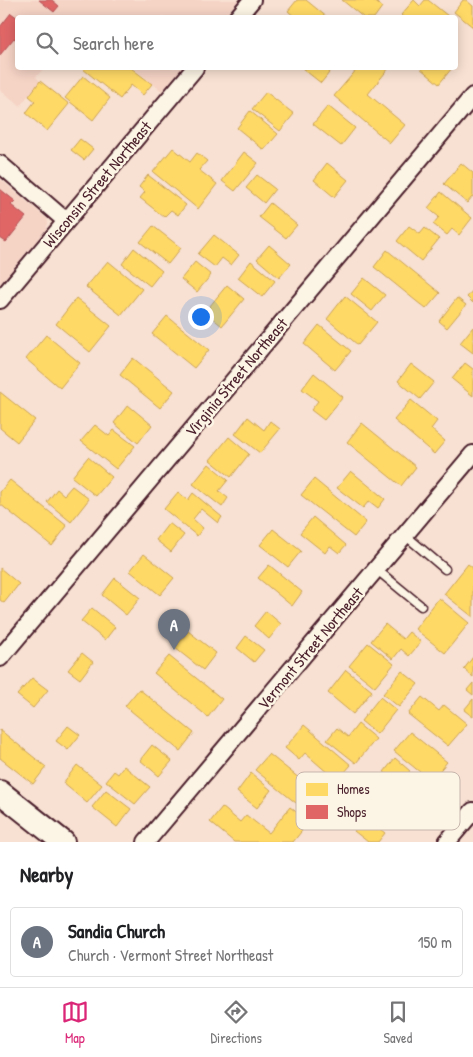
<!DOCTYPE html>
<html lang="en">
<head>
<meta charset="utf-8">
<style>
  body { margin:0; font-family:"Patrick Hand",sans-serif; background:#f6f6f6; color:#202124 }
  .you { position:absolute; left:200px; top:316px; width:18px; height:18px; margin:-12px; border:4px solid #fff; border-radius:50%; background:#1a73e8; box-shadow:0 0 0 8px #1a73e833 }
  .badge { display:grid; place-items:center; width:32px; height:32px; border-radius:50%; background:#db2777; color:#fff; font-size:16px; font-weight:700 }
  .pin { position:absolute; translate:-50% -41px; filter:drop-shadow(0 1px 2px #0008) }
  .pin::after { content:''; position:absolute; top:26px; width:18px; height:15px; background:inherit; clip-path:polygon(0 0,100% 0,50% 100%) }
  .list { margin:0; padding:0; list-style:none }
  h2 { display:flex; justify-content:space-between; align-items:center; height:65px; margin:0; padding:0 20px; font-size:21px }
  h2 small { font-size:16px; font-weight:400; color:#757577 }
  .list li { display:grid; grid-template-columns:32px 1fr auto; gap:15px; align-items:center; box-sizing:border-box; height:70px; margin:0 10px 10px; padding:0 10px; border:1px solid #e0e0e0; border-radius:5px }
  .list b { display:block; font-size:19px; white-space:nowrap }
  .list p { margin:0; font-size:16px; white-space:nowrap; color:#757577 }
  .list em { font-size:16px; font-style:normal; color:#757577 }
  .icon { flex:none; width:28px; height:28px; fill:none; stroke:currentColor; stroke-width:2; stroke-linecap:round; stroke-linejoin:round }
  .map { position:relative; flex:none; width:473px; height:842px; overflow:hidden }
  .search { position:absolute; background:#fff; box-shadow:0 2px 12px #0003; left:15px; right:15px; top:15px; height:55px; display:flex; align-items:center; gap:12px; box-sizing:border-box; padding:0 18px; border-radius:5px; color:#757577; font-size:19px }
  .sheet { height:145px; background:#fff }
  nav { display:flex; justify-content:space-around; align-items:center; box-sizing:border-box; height:70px; border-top:1px solid #e0e0e0; background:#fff; font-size:14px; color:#757577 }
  nav a { display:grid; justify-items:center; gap:2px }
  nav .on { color:#db2777 }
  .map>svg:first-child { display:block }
  .built { fill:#f5d3c5 }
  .homes { fill:#ffd966; stroke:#c9a154 }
  .shops { fill:#e06666; stroke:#b35154 }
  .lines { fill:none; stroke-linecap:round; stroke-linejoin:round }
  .lane-casing { stroke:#4a1f2b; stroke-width:11 }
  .street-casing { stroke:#4a1f2b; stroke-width:20 }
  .secondary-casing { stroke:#4a1f2b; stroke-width:26 }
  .lane { stroke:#fcf5e5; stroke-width:8 }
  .street { stroke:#fcf5e5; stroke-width:16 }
  .secondary { stroke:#fcf5e5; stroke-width:22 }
  .labels { text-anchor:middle; stroke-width:5; stroke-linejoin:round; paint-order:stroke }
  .street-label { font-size:16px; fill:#4a1f2b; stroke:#fcf5e5 }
  .key { fill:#fcf5e5; stroke:#c7b5ad; stroke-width:1 }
  .key-label { font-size:14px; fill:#4a1f2b }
</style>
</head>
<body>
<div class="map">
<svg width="473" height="842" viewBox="0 0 473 842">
  <rect width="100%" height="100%" fill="#f8e1d2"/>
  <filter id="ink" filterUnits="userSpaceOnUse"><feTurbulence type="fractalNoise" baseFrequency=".02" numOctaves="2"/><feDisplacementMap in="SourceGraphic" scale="10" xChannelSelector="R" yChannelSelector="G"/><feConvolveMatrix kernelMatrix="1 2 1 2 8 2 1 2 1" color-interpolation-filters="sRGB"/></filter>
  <g filter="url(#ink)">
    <!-- built -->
    <g class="built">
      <polygon points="0,0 239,0 224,17 18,18 18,68 44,68 36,77 40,81 20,106 0,90"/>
      <polygon points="133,68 182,68 162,91"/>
      <polygon points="0,179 47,219 48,223 46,229 0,284"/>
    </g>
    <!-- homes -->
    <g class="homes">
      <polygon points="297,0 306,0 328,18 296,18 288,11"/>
      <polygon points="342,0 373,0 382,7 374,18 364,18"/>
      <polygon points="414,0 420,6 425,0 428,0 448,16 447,18 404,18 401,15"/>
      <polygon points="463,0 466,0 473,6 473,27 454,12"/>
      <polygon points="85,68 131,68 152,84 143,95 131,85 120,99 83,69"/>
      <polygon points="302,68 333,68 321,83"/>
      <polygon points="358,68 389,68 368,94 405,125 390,143 334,96"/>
      <polygon points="420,68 452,68 439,84"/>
      <polygon points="83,76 110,98 93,120 65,98"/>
      <polygon points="40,81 69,104 47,131 26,113 35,101 29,96"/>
      <polygon points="266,92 294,114 280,131 252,109"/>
      <polygon points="328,106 355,128 341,146 313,124"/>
      <polygon points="250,111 278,134 264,150 237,128"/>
      <polygon points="80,139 93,149 84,160 71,150"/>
      <polygon points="173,148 190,162 197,153 207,161 199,170 217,184 198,209 153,172"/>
      <polygon points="244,152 258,163 235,191 222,181"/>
      <polygon points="327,163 348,180 334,197 314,180"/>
      <polygon points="461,163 473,173 473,196 467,203 444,184"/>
      <polygon points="148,175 186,205 178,215 171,210 164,217 140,198 145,192 139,187"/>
      <polygon points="257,175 275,189 264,203 246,188"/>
      <polygon points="441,192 472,218 459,235 452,229 447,235 433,224 439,217 428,208"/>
      <polygon points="270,203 297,225 286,238 259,217"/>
      <polygon points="153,226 181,248 168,264 140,242"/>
      <polygon points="409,226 420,234 425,228 439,239 421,261 397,241"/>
      <polygon points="214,235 239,255 231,265 222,258 215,267 198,254"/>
      <polygon points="269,245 291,264 279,278 257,259"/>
      <polygon points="134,248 162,271 150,286 122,264"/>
      <polygon points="387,250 440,293 426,309 374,267"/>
      <polygon points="108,261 142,289 121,315 86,287"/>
      <polygon points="251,261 275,281 262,297 238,278"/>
      <polygon points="195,262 211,275 197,292 181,279"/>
      <polygon points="364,278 385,295 372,311 351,294"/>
      <polygon points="227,285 244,299 222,326 205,312"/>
      <polygon points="473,290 473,303 467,297"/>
      <polygon points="345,296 377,322 358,345 327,319"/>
      <polygon points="76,298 111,326 90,352 56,324"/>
      <polygon points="457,298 466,305 447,328 439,321"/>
      <polygon points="167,316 209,350 194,368 152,334"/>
      <polygon points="319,325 351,351 335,370 304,344"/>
      <polygon points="473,327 473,353 460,343"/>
      <polygon points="46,335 80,363 60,388 26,359"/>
      <polygon points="133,358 174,391 160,408 120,375"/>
      <polygon points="465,363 473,369 473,396 452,379"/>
      <polygon points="411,364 434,382 420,399 398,381"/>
      <polygon points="314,373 343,397 324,420 311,410 318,401 302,389"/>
      <polygon points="0,392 35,420 17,442 0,428"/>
      <polygon points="411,400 437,421 431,429 445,441 434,454 394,420"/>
      <polygon points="128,405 152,425 138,443 114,423"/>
      <polygon points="248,417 264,430 270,421 280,429 260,453 235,434"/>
      <polygon points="362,423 416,467 401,486 347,442"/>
      <polygon points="95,425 109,436 114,430 135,446 116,469 81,441"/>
      <polygon points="229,437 249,454 231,477 210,460"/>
      <polygon points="88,457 112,477 96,496 72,477"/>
      <polygon points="209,464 228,480 219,491 228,498 222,507 193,484"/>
      <polygon points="351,471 385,499 378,508 369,501 363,508 337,488"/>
      <polygon points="314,479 366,522 354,537 301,495"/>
      <polygon points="10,480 67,526 52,546 0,504 0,492"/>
      <polygon points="72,486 89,499 71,522 47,502 57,489 64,495"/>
      <polygon points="178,492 188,500 193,493 222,517 218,523 201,509 193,519 203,528 197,536 164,509"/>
      <polygon points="313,517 346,545 339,553 330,546 325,553 300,533"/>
      <polygon points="169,523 184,535 171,552 156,540"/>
      <polygon points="273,529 301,551 288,567 260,545"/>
      <polygon points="144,554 174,578 160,595 130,571"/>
      <polygon points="468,564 473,568 473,617 444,594"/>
      <polygon points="269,565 302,592 292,606 258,578"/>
      <polygon points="0,568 19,584 4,603 0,600"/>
      <polygon points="115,578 140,598 126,615 102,595"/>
      <polygon points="439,598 469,623 445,653 415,629"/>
      <polygon points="92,608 115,627 105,640 81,621"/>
      <polygon points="266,611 281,624 269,639 254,626"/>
      <polygon points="385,624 403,639 409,632 421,642 409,656 401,649 393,659 371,641"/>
      <polygon points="188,631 216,653 203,670 175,648"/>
      <polygon points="246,636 264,650 254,662 237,648"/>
      <polygon points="368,643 394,664 375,687 349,666"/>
      <polygon points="82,653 93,662 80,679 68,670"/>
      <polygon points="169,656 222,699 208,717 154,673"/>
      <polygon points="473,657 473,677 464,669"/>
      <polygon points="346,670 372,691 353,714 328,693"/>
      <polygon points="402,671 418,684 399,707 383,694"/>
      <polygon points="32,678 48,690 33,708 17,695"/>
      <polygon points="473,683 473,695 467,690"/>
      <polygon points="139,689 194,733 180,751 125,706"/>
      <polygon points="380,697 396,710 377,734 361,721"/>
      <polygon points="422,697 439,711 444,705 467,724 448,746 408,714"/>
      <polygon points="473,699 473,717 464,710"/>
      <polygon points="358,724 376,739 356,763 327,740 337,728 348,737"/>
      <polygon points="304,725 351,765 337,781 305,753 299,760 285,748"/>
      <polygon points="68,726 80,735 68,750 56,741"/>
      <polygon points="0,730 46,767 33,784 0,758"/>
      <polygon points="410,732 447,762 431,781 394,751"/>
      <polygon points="152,745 172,761 159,776 140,760"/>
      <polygon points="269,754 310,787 296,803 255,770"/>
      <polygon points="395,758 410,771 399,784 384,772"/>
      <polygon points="77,765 102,785 87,803 63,783"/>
      <polygon points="124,766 150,787 135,804 106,781 114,771 118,774"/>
      <polygon points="251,773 271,790 257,808 237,792"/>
      <polygon points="106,790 131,809 117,827 92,807"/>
      <polygon points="222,807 240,822 246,815 269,833 290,807 309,822 293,842 234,842 210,822"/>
      <polygon points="365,817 385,833 378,842 368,842 354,831"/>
    </g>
    <!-- shops -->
    <g class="shops">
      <polygon points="39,0 52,0 59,6 54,12"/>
      <polygon points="11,13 18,18 18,41 14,38 0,55 0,27"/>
      <polygon points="0,189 15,201 11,205 26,217 6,242 0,238"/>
    </g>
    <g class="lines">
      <!-- lane casing -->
      <g class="lane-casing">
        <g id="lane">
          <polyline points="405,535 445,569"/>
          <polyline points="376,569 421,606"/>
        </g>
      </g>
      <!-- street casing -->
      <g class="street-casing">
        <g id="street">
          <polyline points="237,18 252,0"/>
          <polyline points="0,164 66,221"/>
          <polyline points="0,300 195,68"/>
          <polyline points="0,658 473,96"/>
          <polyline points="146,842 473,454"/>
          <polyline points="447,842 473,811"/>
        </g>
      </g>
      <!-- secondary casing -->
      <g class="secondary-casing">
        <polyline id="secondary" points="0,792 63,842"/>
      </g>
      <!-- lane -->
      <use href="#lane" class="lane"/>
      <!-- street -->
      <use href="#street" class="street"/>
      <!-- secondary -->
      <use href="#secondary" class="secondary"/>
    </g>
  </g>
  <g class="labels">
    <!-- street labels -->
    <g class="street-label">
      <text transform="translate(97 184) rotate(-50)" y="6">Wisconsin Street Northeast</text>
      <text transform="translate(236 377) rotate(-50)" y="6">Virginia Street Northeast</text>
      <text transform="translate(310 648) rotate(-50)" y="6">Vermont Street Northeast</text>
    </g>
  </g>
  <!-- legend -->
  <rect x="296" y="772" width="164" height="58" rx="8" class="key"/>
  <rect x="306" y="783" width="22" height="13" fill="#ffd966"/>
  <rect x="306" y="805" width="22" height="14" fill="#e06666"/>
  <g class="key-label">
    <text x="337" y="794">Homes</text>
    <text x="337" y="817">Shops</text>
  </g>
</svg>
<div class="you"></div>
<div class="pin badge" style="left:174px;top:650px;background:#6b7280">A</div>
<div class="search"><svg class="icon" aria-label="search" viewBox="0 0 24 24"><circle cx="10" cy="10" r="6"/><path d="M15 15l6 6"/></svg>Search here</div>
</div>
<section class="sheet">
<h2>Nearby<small></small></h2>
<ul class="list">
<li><span class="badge" style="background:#6b7280">A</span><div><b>Sandia Church</b><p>Church · Vermont Street Northeast</p></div><em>150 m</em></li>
</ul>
</section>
<nav>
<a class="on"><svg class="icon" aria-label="map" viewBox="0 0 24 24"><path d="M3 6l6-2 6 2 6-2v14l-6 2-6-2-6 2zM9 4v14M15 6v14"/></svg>Map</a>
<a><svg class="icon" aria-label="directions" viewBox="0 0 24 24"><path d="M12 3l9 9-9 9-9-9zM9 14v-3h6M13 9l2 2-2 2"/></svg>Directions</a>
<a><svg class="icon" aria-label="saved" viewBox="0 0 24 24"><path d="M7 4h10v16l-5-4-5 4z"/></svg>Saved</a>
</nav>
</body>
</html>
